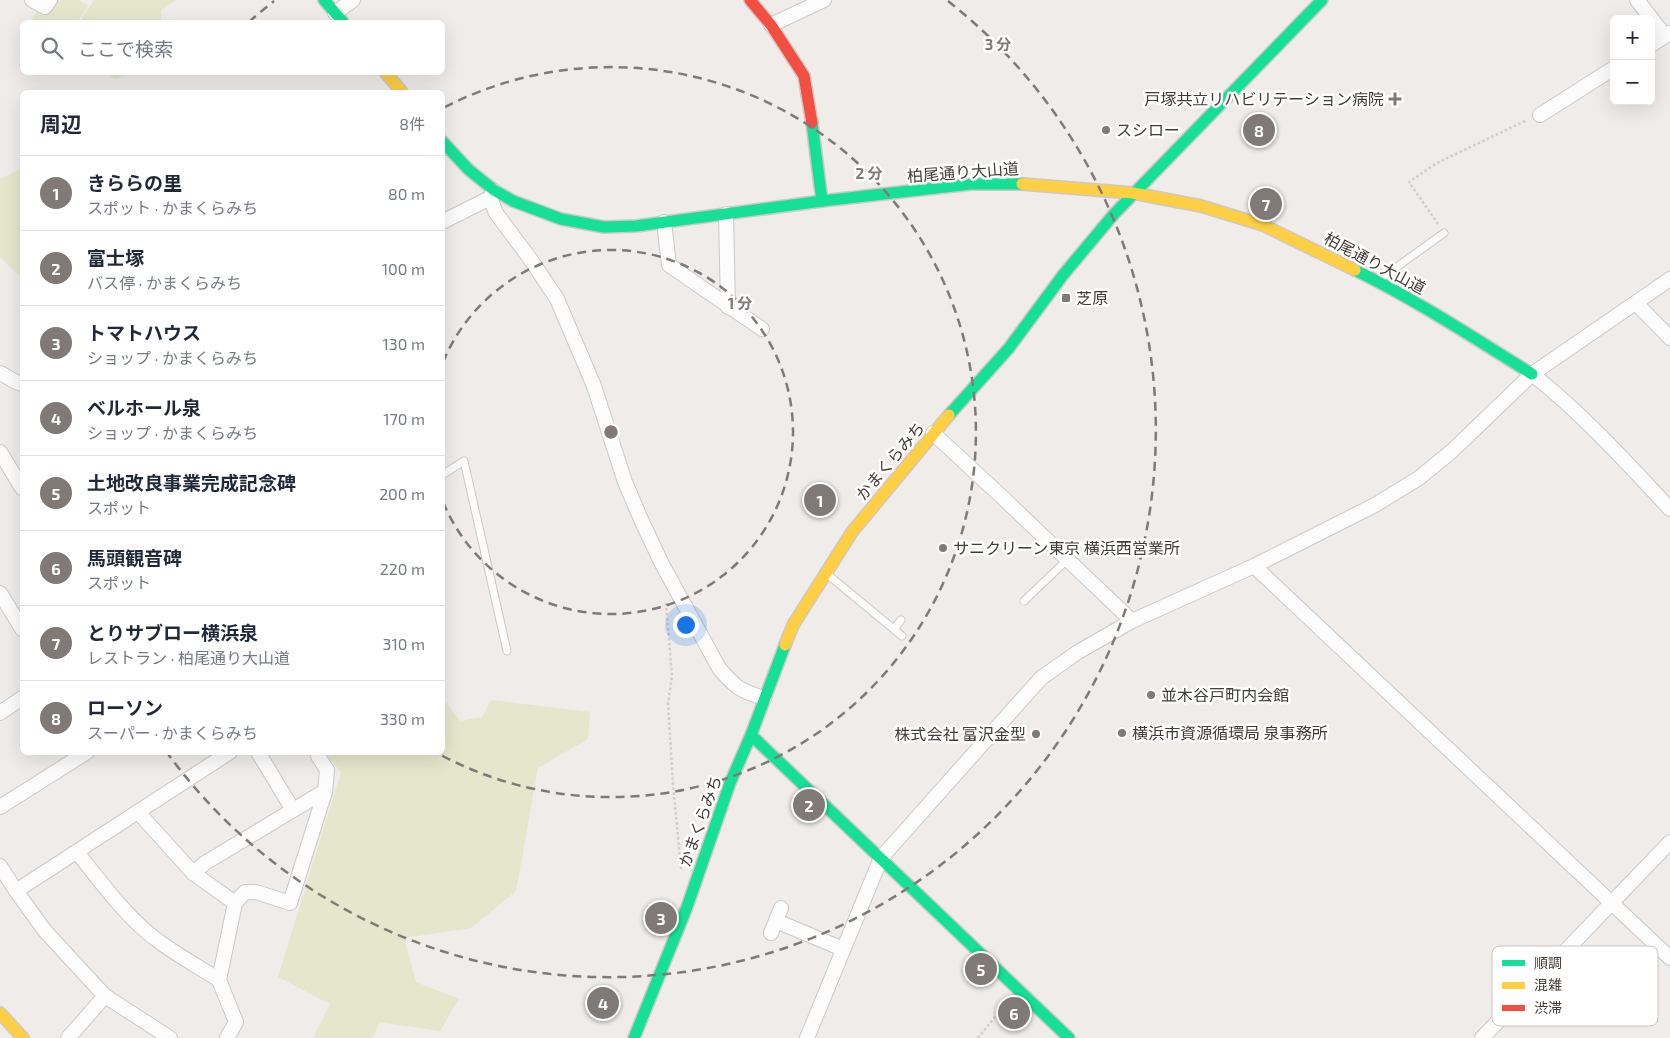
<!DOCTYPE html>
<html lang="ja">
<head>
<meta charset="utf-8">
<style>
  body { margin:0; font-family:"Exo 2","Noto Sans JP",sans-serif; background:#f2f2f3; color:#1f2937 }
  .controls { position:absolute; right:15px; top:15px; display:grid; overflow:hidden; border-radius:8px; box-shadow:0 5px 20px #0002 }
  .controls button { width:45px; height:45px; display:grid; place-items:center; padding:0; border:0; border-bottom:1px solid #e0e1e3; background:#fff; color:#1f2937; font:25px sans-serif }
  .you { position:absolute; left:685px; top:624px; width:18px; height:18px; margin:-12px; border:4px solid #fff; border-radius:50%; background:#1a73e8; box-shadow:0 0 0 8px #1a73e833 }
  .badge { display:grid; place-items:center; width:32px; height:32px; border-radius:50%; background:#807975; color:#fff; font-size:16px; font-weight:700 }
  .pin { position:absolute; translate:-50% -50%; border:2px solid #fff; box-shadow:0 1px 5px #0006 }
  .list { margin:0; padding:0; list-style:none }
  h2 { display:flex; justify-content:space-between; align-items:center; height:65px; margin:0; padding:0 20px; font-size:21px }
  h2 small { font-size:16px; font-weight:400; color:#747a83 }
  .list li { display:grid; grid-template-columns:32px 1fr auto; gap:15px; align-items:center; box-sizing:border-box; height:75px; padding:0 20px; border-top:1px solid #e0e1e3 }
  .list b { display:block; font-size:19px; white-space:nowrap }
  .list p { margin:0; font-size:16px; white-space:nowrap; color:#747a83 }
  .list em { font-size:16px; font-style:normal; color:#747a83 }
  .icon { flex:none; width:28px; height:28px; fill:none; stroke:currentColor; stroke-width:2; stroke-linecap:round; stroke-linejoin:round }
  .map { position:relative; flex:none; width:1670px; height:1038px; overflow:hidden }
  .search { position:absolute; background:#fff; box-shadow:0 5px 20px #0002; left:20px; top:20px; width:425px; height:55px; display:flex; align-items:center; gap:12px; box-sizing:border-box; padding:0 18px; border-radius:8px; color:#747a83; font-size:19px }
  .panel { position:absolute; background:#fff; box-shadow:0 5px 20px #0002; left:20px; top:90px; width:425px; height:665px; border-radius:8px }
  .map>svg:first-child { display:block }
  .green { fill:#e4e7cb }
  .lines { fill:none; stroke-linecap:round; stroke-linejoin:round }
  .lane-casing { stroke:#ccc8c6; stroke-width:9 }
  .street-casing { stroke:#ccc8c6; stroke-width:16 }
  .fast-casing { stroke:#cfc8c2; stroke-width:14 }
  .slow-casing { stroke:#cfc8c2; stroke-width:14 }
  .jam-casing { stroke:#cfc8c2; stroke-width:14 }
  .path { stroke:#d0cccb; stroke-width:2.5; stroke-dasharray:2.5 2.5; stroke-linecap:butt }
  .lane { stroke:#fdfcfc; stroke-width:7 }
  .street { stroke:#fdfcfc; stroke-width:14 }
  .fast { stroke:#16e098; stroke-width:11 }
  .slow { stroke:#ffcf43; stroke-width:11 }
  .jam { stroke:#f24e42; stroke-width:11 }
  .ring { fill:none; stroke:#807975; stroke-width:2.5; stroke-dasharray:9 6 }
  .poi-dot { fill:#807975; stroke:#fff; stroke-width:2 }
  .labels { text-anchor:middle; stroke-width:5; stroke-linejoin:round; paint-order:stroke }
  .poi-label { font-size:16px; fill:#443b36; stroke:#fff; text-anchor:start }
  .street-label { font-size:16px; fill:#443b36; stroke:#fff }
  .key { fill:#fff; stroke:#c7c4c3; stroke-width:1 }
  .key-label { font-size:14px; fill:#443b36 }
  .centre { fill:#807975; stroke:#fff; stroke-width:2.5 }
  .ring-label { font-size:15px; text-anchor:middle; font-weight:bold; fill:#807975; stroke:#fff; stroke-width:5; stroke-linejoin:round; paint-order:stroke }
</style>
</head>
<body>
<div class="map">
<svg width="1670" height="1038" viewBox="0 0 1670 1038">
  <rect width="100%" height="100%" fill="#efecea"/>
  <!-- green -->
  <g class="green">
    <polygon points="56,0 79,0 88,6 77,22 30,22 38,10 47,15"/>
    <polygon points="94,0 176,0 161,10 161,22 80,22"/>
    <polygon points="104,73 135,73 115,79"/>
    <polygon points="22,168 22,192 19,210 22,213 22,279 0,257 0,179"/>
    <polygon points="491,700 590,712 588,739 538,768 516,891 471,928 404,938 416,982 459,999 440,1031 380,1022 372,1038 313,1038 330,1004 278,977 341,772 328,757 328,753 442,752 443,701 445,701 460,721 482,717"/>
  </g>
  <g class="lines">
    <!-- lane casing -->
    <g class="lane-casing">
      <g id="lane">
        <polyline points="1380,279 1444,233"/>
        <polyline points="442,475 464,461 507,651"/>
        <polyline points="827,574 902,636"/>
        <polyline points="1024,601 1068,559"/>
        <polyline points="894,629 901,620"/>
      </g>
    </g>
    <!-- street casing -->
    <g class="street-casing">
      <g id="street">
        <polyline points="32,0 45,7 50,0"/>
        <polyline points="1637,0 1665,36"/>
        <polyline points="335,13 353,0"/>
        <polyline points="771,25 824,0"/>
        <polyline points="1651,45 1670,33"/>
        <polyline points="1540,115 1614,68"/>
        <path d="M 490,198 L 496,213 L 531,260 L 557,299 L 594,386 L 625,482 L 643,524 L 662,564 L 719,668 C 735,687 740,691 764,698"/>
        <polyline points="726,214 728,307"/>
        <polyline points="442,222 490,198 494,191"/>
        <polyline points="664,222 669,265 762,329"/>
        <polyline points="1636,303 1670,338"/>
        <path d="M 0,373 C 8,376 14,383 22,384"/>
        <path d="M 1532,374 C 1583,414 1626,462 1670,509"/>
        <polyline points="933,433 1001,496 1132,621"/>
        <polyline points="0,452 22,488"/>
        <polyline points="1254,566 1670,958"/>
        <polyline points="0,593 22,629"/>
        <polyline points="0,713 22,698"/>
        <polyline points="258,752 293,810"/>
        <polyline points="0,807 87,752"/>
        <polyline points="138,812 193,873 235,903"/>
        <path d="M 77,852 C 98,879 129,920 157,940 C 177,955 199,967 219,980"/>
        <polyline points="0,866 16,891 45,931 105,996 170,1038"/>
        <polyline points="193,873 205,863 325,791"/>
        <polyline points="16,891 230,752"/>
        <polyline points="776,921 843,949"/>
        <polyline points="771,933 781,908"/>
        <polyline points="68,1038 105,996"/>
        <polyline points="227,1038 236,1022 219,980 235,903 245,892 256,892 290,903 325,792 327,770 318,756 317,752"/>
        <polyline points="807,1038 881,858 1041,678 1078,652 1132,621 1254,566 1375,505 1419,478 1452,451 1532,374 1670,279"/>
        <polyline points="1482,1038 1670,842"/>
      </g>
    </g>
    <!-- fast casing -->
    <g class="fast-casing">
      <g id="fast">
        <polyline points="324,0 343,22"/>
        <polyline points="812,123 822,201"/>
        <polyline points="442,141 469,170 494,190 513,201 561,219 604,227 636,226 822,201 971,184 1022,184"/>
        <path d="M 1355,270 C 1416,300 1474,338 1532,374"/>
        <polyline points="949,415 1009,348 1063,275 1114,214 1322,0"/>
        <polyline points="751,735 1069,1038"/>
        <polyline points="634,1038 687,907 730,783 751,735 785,645"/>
      </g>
    </g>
    <!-- slow casing -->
    <g class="slow-casing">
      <g id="slow">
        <polyline points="385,72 402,92"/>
        <polyline points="1022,184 1133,193 1201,206 1263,225 1355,270"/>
        <polyline points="785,645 793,625 852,532 949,415"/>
        <polyline points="0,1013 23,1038"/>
      </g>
    </g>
    <!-- jam casing -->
    <g class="jam-casing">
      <polyline id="jam" points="750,0 771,25 804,76 812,123"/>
    </g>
    <!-- path -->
    <g class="path">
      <polyline points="1438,224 1409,182 1437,163 1527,120"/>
      <polyline points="666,603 672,676 668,704 673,784 681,869"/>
      <polyline points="978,1038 1007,1002"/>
    </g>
    <!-- lane -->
    <use href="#lane" class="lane"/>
    <!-- street -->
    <use href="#street" class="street"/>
    <!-- fast -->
    <use href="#fast" class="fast"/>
    <!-- slow -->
    <use href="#slow" class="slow"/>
    <!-- jam -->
    <use href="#jam" class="jam"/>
  </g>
  <!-- distance rings -->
  <g class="ring">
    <path d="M443 362A182 182 0 1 1 443 502"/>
    <path d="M445 107A365 365 0 1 1 437 753"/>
    <path d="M249 22A547 547 0 0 1 274 1M948 1A547 547 0 1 1 168 754"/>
  </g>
  <!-- markers -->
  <g class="poi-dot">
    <path d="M1392.5 91.5h5v5h5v5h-5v5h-5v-5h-5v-5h5z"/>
    <circle cx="1106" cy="130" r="5"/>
    <rect x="1061" y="293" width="10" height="10" rx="2.5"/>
    <circle cx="943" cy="548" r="5"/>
    <circle cx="1151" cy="695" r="5"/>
    <circle cx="1122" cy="733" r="5"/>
    <circle cx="1036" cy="734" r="5"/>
  </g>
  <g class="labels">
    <!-- poi labels -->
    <g class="poi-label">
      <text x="1384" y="105" text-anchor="end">戸塚共立リハビリテーション病院</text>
      <text x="1116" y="136">スシロー</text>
      <text x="1076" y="304">芝原</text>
      <text x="953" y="554">サニクリーン東京 横浜西営業所</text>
      <text x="1161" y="701">並木谷戸町内会館</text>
      <text x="1132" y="739">横浜市資源循環局 泉事務所</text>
      <text x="1026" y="740" text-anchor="end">株式会社 富沢金型</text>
    </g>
    <!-- street labels -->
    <g class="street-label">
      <text transform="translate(963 172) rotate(-4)" y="6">柏尾通り大山道</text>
      <text transform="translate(1375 263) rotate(28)" y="6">柏尾通り大山道</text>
      <text transform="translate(890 461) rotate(-50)" y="6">かまくらみち</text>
      <text transform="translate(700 821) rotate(-70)" y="6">かまくらみち</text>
    </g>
  </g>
  <!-- legend -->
  <rect x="1492" y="946" width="166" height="80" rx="8" class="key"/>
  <rect x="1502" y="960" width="23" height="6" fill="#16e098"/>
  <rect x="1502" y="982" width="23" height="7" fill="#ffcf43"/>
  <rect x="1502" y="1005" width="23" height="6" fill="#f24e42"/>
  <g class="key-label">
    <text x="1534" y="968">順調</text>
    <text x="1534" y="990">混雑</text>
    <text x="1534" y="1013">渋滞</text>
  </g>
  <circle cx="611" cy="432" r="8" class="centre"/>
  <g class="ring-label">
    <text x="998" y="50">3 分</text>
    <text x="869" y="179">2 分</text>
    <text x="740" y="309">1 分</text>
  </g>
</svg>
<div class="controls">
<button>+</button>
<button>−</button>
</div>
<div class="you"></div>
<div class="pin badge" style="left:820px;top:500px">1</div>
<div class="pin badge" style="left:809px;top:805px">2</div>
<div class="pin badge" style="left:661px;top:918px">3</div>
<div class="pin badge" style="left:603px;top:1003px">4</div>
<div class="pin badge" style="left:981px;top:969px">5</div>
<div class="pin badge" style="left:1014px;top:1013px">6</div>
<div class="pin badge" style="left:1266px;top:204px">7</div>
<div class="pin badge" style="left:1259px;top:130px">8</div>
<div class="search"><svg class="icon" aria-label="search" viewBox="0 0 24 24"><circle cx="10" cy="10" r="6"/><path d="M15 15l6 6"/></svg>ここで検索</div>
<section class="panel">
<h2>周辺<small>8件</small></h2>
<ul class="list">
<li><span class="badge">1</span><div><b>きららの里</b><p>スポット · かまくらみち</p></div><em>80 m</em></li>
<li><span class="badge">2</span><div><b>富士塚</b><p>バス停 · かまくらみち</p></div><em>100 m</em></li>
<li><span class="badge">3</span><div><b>トマトハウス</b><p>ショップ · かまくらみち</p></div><em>130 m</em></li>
<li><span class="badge">4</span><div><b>ベルホール泉</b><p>ショップ · かまくらみち</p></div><em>170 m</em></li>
<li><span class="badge">5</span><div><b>土地改良事業完成記念碑</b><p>スポット</p></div><em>200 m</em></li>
<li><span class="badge">6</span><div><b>馬頭観音碑</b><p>スポット</p></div><em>220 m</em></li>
<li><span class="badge">7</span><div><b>とりサブロー横浜泉</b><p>レストラン · 柏尾通り大山道</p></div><em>310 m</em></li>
<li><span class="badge">8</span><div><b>ローソン</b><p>スーパー · かまくらみち</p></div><em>330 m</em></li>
</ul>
</section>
</div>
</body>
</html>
